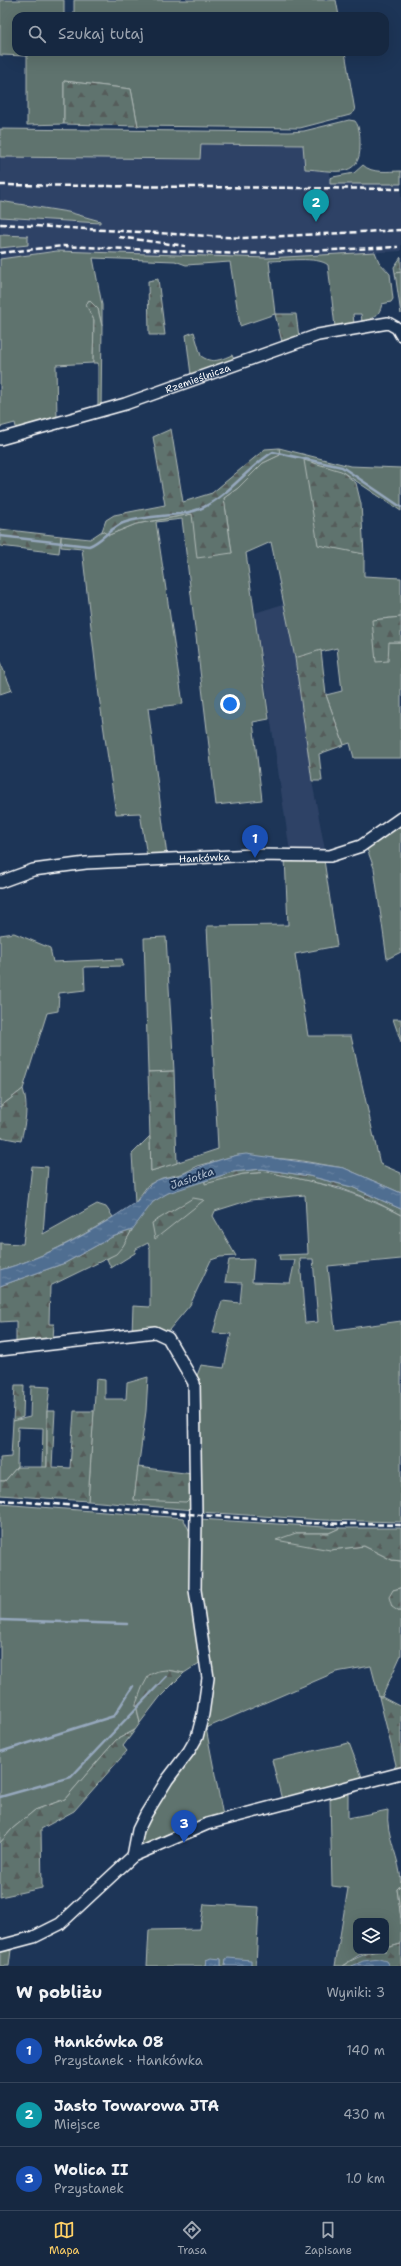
<!DOCTYPE html>
<html lang="pl">
<head>
<meta charset="utf-8">
<style>
  body { margin:0; font-family:"Shantell Sans",sans-serif; background:#23344c; color:#f1f3f6 }
  .controls { position:absolute; right:12px; bottom:12px; display:grid; overflow:hidden; border-radius:8px; box-shadow:0 4px 16px #0002 }
  .controls button { width:36px; height:36px; display:grid; place-items:center; padding:0; border:0; border-bottom:1px solid #35445a; background:#162841; color:#f1f3f6; font:20px sans-serif }
  .you { position:absolute; left:230px; top:704px; width:14px; height:14px; margin:-10px; border:3px solid #fff; border-radius:50%; background:#1a73e8; box-shadow:0 0 0 6px #1a73e833 }
  .badge { display:grid; place-items:center; width:26px; height:26px; border-radius:50%; background:#ffd166; color:#fff; font-size:13px; font-weight:700 }
  .pin { position:absolute; translate:-50% -33px; filter:drop-shadow(0 1px 2px #0008) }
  .pin::after { content:''; position:absolute; top:21px; width:14px; height:12px; background:inherit; clip-path:polygon(0 0,100% 0,50% 100%) }
  .list { margin:0; padding:0; list-style:none }
  h2 { display:flex; justify-content:space-between; align-items:center; height:52px; margin:0; padding:0 16px; font-size:17px }
  h2 small { font-size:13px; font-weight:400; color:#9ea6b1 }
  .list li { display:grid; grid-template-columns:26px 1fr auto; gap:12px; align-items:center; box-sizing:border-box; height:64px; padding:0 16px; border-top:1px solid #35445a }
  .list b { display:block; font-size:15px; white-space:nowrap }
  .list p { margin:0; font-size:13px; white-space:nowrap; color:#9ea6b1 }
  .list em { font-size:13px; font-style:normal; color:#9ea6b1 }
  .icon { flex:none; width:22px; height:22px; fill:none; stroke:currentColor; stroke-width:2; stroke-linecap:round; stroke-linejoin:round }
  .map { position:relative; flex:none; width:401px; height:1966px; overflow:hidden }
  .search { position:absolute; background:#162841; box-shadow:0 4px 16px #0002; left:12px; right:12px; top:12px; height:44px; display:flex; align-items:center; gap:10px; box-sizing:border-box; padding:0 14px; border-radius:12px; color:#9ea6b1; font-size:15px }
  .sheet { height:244px; background:#162841 }
  nav { display:flex; justify-content:space-around; align-items:center; box-sizing:border-box; height:56px; border-top:1px solid #35445a; background:#162841; font-size:11px; color:#9ea6b1 }
  nav a { display:grid; justify-items:center; gap:2px }
  nav .on { color:#ffd166 }
  .map>svg:first-child { display:block }
  .built { fill:#2e4266 }
  .green { fill:#5f736e; stroke:#afb9b6; fill-rule:evenodd }
  .forest { fill:url(#forest-firs); stroke:#afb9b6 }
  .water { fill:url(#water-ripples); stroke:#96a8bd }
  .lines { fill:none; stroke-linecap:round; stroke-linejoin:round }
  .stream { stroke:#96a8bd; stroke-width:2.5 }
  .minor-casing { stroke:#fff; stroke-width:14 }
  .minor { stroke:#1d3557; stroke-width:11 }
  .rail { stroke:#fff; stroke-width:2.5; stroke-dasharray:6 3; stroke-linecap:butt }
  .labels { text-anchor:middle; stroke-width:4; stroke-linejoin:round; paint-order:stroke }
  .street-label { font-size:10px; fill:#fff; stroke:#1d3557 }
  .water-label { font-size:11px; font-style:italic; fill:#b0bece; stroke:#1d3557 }
</style>
</head>
<body>
<div class="map">
<svg width="401" height="1966" viewBox="0 0 401 1966">
  <defs>
    <pattern id="forest-firs" width="22" height="20" patternUnits="userSpaceOnUse"><rect width="22" height="20" fill="#5f736e"/><path d="M5 1l3.5 6h-7zM16 11l3.5 6h-7z" fill="#545c5a"/></pattern>
    <pattern id="water-ripples" width="26" height="14" patternUnits="userSpaceOnUse"><rect width="26" height="14" fill="#506e91"/><path d="M2 4q2-2 4 0t4 0M15 11q2-2 4 0t4 0" fill="none" stroke="#6a84a2"/></pattern>
  </defs>
  <rect width="100%" height="100%" fill="#1d3557"/>
  <filter id="ink" filterUnits="userSpaceOnUse"><feTurbulence type="fractalNoise" baseFrequency=".025" numOctaves="2"/><feDisplacementMap in="SourceGraphic" scale="8" xChannelSelector="R" yChannelSelector="G"/><feConvolveMatrix kernelMatrix="1 2 1 2 8 2 1 2 1" color-interpolation-filters="sRGB"/></filter>
  <g filter="url(#ink)">
    <!-- built -->
    <g class="built">
      <polygon points="200,144 303,145 305,169 330,170 330,184 401,184 401,251 267,258 57,251 0,259 0,248 28,245 28,236 0,235 0,217 100,223 100,221 68,212 0,201 0,157 200,159"/>
      <polygon points="283,604 295,658 312,781 325,850 290,852 255,613"/>
    </g>
    <!-- green -->
    <g class="green">
      <polygon points="0,0 64,0 64,16 16,16 16,52 345,52 355,111 350,115 300,128 138,126 131,89 64,81 64,124 27,125 27,56 0,55"/>
      <polygon points="74,0 336,0 339,16 74,16"/>
      <path d="M 349,120 L 355,121 C 360,127 360,137 360,145 C 361,181 330,170 305,169 L 303,145 L 201,144 L 200,159 L 0,157 L 0,129 L 289,132 L 304,131 Z"/>
      <path d="M 363,165 C 372,174 389,171 401,171 L 401,184 L 330,184 L 330,178 L 333,177 L 354,173 Z"/>
      <polygon points="0,201 68,212 100,221 100,223 0,217"/>
      <polygon points="0,235 28,236 28,245 0,248"/>
      <path d="M 57,251 L 267,258 L 375,252 L 379,262 L 390,274 L 393,299 L 391,302 L 382,304 C 379,317 373,318 362,322 L 361,314 L 353,314 L 354,324 L 335,327 L 328,265 C 318,256 283,261 269,261 L 275,314 L 240,326 L 230,262 L 186,265 L 175,261 L 93,258 L 102,305 L 102,326 L 98,309 L 89,300 L 86,305 L 94,320 L 93,363 L 56,365 L 57,419 L 17,431 L 15,423 L 0,427 L 0,259 Z"/>
      <polygon points="401,272 401,314 395,273"/>
      <path d="M 194,332 L 201,356 C 212,364 220,360 232,355 L 234,360 L 191,375 L 186,335 Z"/>
      <polygon points="279,448 350,466 401,468 401,511 341,471 318,544 364,554 364,576 401,578 401,617 373,620 389,642 401,642 401,758 354,758 350,743 344,745 326,695 342,691 337,648 295,658 271,542 246,553 269,719 253,722 262,800 216,805 182,519 156,522 183,704 148,708 167,856 147,856 140,813 116,814 99,696 82,549 61,547 61,536 90,539 102,531 109,535 136,524 192,514 232,553 224,498 238,488 263,463 280,455"/>
      <polygon points="0,662 12,690 0,694"/>
      <polygon points="401,824 401,952 387,959 374,868 367,849 369,845"/>
      <polygon points="285,858 324,860 337,946 295,954 308,1036 351,1036 380,1164 401,1173 401,1193 344,1168 296,1160 238,1155 198,1166 182,1174 162,1178 148,1185 135,1203 132,1154 150,1136 151,1171 218,1149 207,926 288,925"/>
      <polygon points="14,933 50,948 53,962 122,959 123,966 84,967 85,990 59,993 58,1011 47,1013 23,1089 0,1107 0,935"/>
      <polygon points="166,937 174,1071 148,1072 144,938"/>
      <path d="M 32,1166 L 48,1167 L 43,1234 L 97,1204 L 106,1207 L 113,1217 C 77,1239 41,1259 0,1270 L 0,1243 L 23,1244 Z"/>
      <path d="M 268,1172 C 318,1182 355,1191 401,1215 L 401,1259 L 328,1266 L 335,1330 L 401,1321 L 401,1522 L 323,1520 L 200,1512 L 195,1381 L 201,1365 L 224,1368 L 231,1334 L 213,1333 L 222,1301 L 240,1303 L 242,1283 L 225,1282 L 229,1260 L 254,1259 L 252,1282 L 290,1283 L 295,1260 L 280,1260 L 279,1255 L 308,1254 L 305,1195 L 250,1200 L 215,1211 L 213,1216 L 236,1256 L 220,1257 L 211,1260 L 190,1305 L 169,1330 L 132,1333 L 133,1306 L 150,1307 L 150,1249 L 148,1243 L 136,1249 L 135,1253 L 111,1268 L 107,1259 C 130,1246 133,1218 153,1202 C 168,1190 187,1186 205,1181 L 205,1183 L 243,1174 ZM 300,1259 L 313,1259 L 318,1322 L 305,1323 Z"/>
      <polygon points="148,1377 146,1411 134,1499 193,1495 194,1510 88,1501 96,1379 105,1380 105,1399 126,1399 127,1383"/>
      <polygon points="31,1386 50,1387 47,1411 47,1468 42,1467 43,1428 18,1427 17,1467 5,1481 0,1481 0,1458 11,1457 13,1421 30,1417"/>
      <polygon points="0,1504 183,1518 193,1538 204,1660 184,1673 166,1670 136,1704 140,1723 135,1730 116,1740 65,1799 35,1810 12,1829 0,1843"/>
      <polygon points="199,1519 340,1528 329,1533 296,1533 330,1550 364,1546 392,1560 401,1561 401,1588 393,1590 398,1611 401,1611 401,1655 382,1697 379,1697 371,1666 336,1672 206,1728 223,1816 173,1832 141,1846 138,1837 178,1768 208,1699 201,1624"/>
      <polygon points="349,1743 362,1777 282,1800 272,1760"/>
      <path d="M 348,1792 L 348,1818 L 388,1810 C 385,1837 401,1858 401,1885 L 397,1889 L 401,1918 L 401,1944 L 386,1948 L 386,1921 L 356,1921 L 356,1951 L 375,1951 L 359,1955 L 342,1966 L 335,1966 L 348,1888 L 332,1886 L 330,1797 Z"/>
      <polygon points="204,1904 259,1907 256,1966 226,1959 225,1966 221,1966 221,1959 206,1960 205,1966 147,1966 149,1930 200,1929"/>
      <polygon points="11,1950 9,1966 0,1966 0,1952"/>
    </g>
    <!-- forest -->
    <g class="forest">
      <polygon points="64,81 131,89 138,126 64,124"/>
      <polygon points="401,257 401,272 395,273 394,267"/>
      <polygon points="158,279 165,335 149,335 148,281"/>
      <polygon points="89,300 98,309 102,326 101,409 98,409 98,363 93,363 94,320 86,305"/>
      <polygon points="275,314 296,314 299,337 282,342"/>
      <polygon points="171,429 183,502 212,493 265,449 279,448 280,455 263,463 238,488 224,498 232,553 197,558 192,514 136,524 109,535 102,531 106,520 114,515 165,505 153,437"/>
      <polygon points="304,460 341,471 356,483 361,504 364,554 318,545"/>
      <polygon points="0,529 61,536 59,553 0,546"/>
      <polygon points="401,617 401,642 389,642 388,661 376,662 372,620"/>
      <polygon points="321,650 326,695 344,745 319,754 322,781 312,781 295,658"/>
      <polygon points="393,1019 401,1019 401,1042"/>
      <polygon points="174,1071 177,1163 151,1171 148,1072"/>
      <path d="M 23,1089 C 29,1107 25,1123 21,1141 L 0,1137 L 0,1107 Z"/>
      <polygon points="262,1169 309,1176 352,1187 401,1209 401,1215 376,1202 340,1188 268,1172 243,1174 205,1184 205,1181 232,1172"/>
      <polygon points="193,1198 204,1200 155,1239 152,1223"/>
      <polygon points="132,1230 123,1246 116,1254 50,1286 49,1324 54,1324 53,1339 16,1346 16,1321 0,1322 0,1286 65,1263 112,1237"/>
      <polygon points="15,1385 24,1385 23,1417 13,1421"/>
      <polygon points="47,1411 55,1411 52,1467 70,1468 74,1411 94,1411 88,1501 0,1495 0,1481 5,1481 17,1467 47,1467"/>
      <polygon points="138,1467 192,1474 193,1495 186,1502 134,1500"/>
      <polygon points="340,1528 401,1528 401,1561 392,1560 364,1546 330,1550 276,1540 296,1533 329,1533"/>
      <polygon points="401,1588 401,1611 398,1611 392,1607 389,1597 393,1590"/>
      <polygon points="166,1670 184,1673 160,1697 140,1723 136,1704 142,1688 149,1675 158,1671"/>
      <polygon points="379,1697 382,1697 401,1707 401,1769 393,1770 396,1765"/>
      <polygon points="135,1730 123,1746 127,1751 74,1811 41,1829 42,1888 0,1897 0,1843 12,1829 35,1810 65,1799 116,1740"/>
      <polygon points="401,1885 401,1918 397,1889"/>
      <path d="M 401,1944 L 401,1966 L 342,1966 C 357,1957 369,1951 386,1951 L 386,1948 Z"/>
    </g>
    <!-- water -->
    <g class="water">
      <path d="M 246,1154 L 344,1168 L 401,1193 L 401,1209 L 352,1187 L 309,1176 L 262,1169 L 232,1172 L 168,1193 L 153,1202 L 132,1230 L 112,1237 L 65,1263 L 0,1286 L 0,1270 C 48,1257 92,1232 133,1204 C 142,1199 145,1187 154,1182 C 163,1176 173,1178 183,1174 C 203,1166 225,1156 246,1154 Z"/>
      <polygon points="211,1958 221,1959 221,1966 205,1966 206,1960"/>
      <polygon points="228,1958 251,1960 251,1966 225,1966 226,1959"/>
      <polygon points="379,1959 386,1961 389,1966 352,1966 363,1961"/>
    </g>
    <g class="lines">
      <!-- stream -->
      <g class="stream">
        <path d="M 0,536 L 89,546 C 103,541 111,526 126,522 C 151,514 181,518 204,507 C 230,494 248,467 273,452 L 342,467 L 401,507"/>
        <polyline points="0,1620 127,1624"/>
        <polyline points="0,1752 114,1716 133,1686"/>
        <polyline points="0,1797 71,1777 166,1677"/>
      </g>
      <!-- minor casing -->
      <g class="minor-casing">
        <g id="minor">
          <path id="s1" d="M 0,439 L 125,404 L 318,335 L 388,323 L 397,328 L 401,335"/>
          <path id="s2" d="M 0,882 L 33,870 L 86,863 L 254,855 L 330,856 L 361,846 L 401,818"/>
          <polyline points="0,1350 155,1332 168,1338 194,1383 196,1515 195,1590 208,1678 203,1714 197,1737 189,1751 167,1780 146,1814 138,1830 133,1856"/>
          <polyline points="0,1946 34,1937 60,1924 133,1856 207,1824 401,1773"/>
        </g>
      </g>
      <!-- minor -->
      <use href="#minor" class="minor"/>
      <!-- rail -->
      <g class="rail">
        <polyline points="0,185 401,189"/>
        <polyline points="0,224 244,238 401,230"/>
        <polyline points="119,237 185,246"/>
        <polyline points="0,253 63,246 239,254 398,247"/>
        <polyline points="0,1500 307,1523 401,1525"/>
      </g>
    </g>
  </g>
  <g class="labels">
    <!-- street labels -->
    <g class="street-label">
      <text dy="4" stroke="none"><textPath href="#s1" startOffset="207">Rzemieślnicza</textPath></text>
      <text dy="4" stroke="none"><textPath href="#s2" startOffset="207">Hankówka</textPath></text>
    </g>
    <!-- water labels -->
    <g class="water-label">
      <text transform="translate(192 1178) rotate(-19)" y="4">Jasiołka</text>
    </g>
  </g>
</svg>
<div class="controls">
<button><svg class="icon" aria-label="layers" viewBox="0 0 24 24"><path d="M12 4l9 5-9 5-9-5zM3 14l9 5 9-5"/></svg></button>
</div>
<div class="you"></div>
<div class="pin badge" style="left:255px;top:858px;background:#1a4fb4">1</div>
<div class="pin badge" style="left:316px;top:222px;background:#0f9aa8">2</div>
<div class="pin badge" style="left:184px;top:1843px;background:#1a4fb4">3</div>
<div class="search"><svg class="icon" aria-label="search" viewBox="0 0 24 24"><circle cx="10" cy="10" r="6"/><path d="M15 15l6 6"/></svg>Szukaj tutaj</div>
</div>
<section class="sheet">
<h2>W pobliżu<small>Wyniki: 3</small></h2>
<ul class="list">
<li><span class="badge" style="background:#1a4fb4">1</span><div><b>Hankówka 08</b><p>Przystanek · Hankówka</p></div><em>140 m</em></li>
<li><span class="badge" style="background:#0f9aa8">2</span><div><b>Jasło Towarowa JTA</b><p>Miejsce</p></div><em>430 m</em></li>
<li><span class="badge" style="background:#1a4fb4">3</span><div><b>Wolica II</b><p>Przystanek</p></div><em>1.0 km</em></li>
</ul>
</section>
<nav>
<a class="on"><svg class="icon" aria-label="map" viewBox="0 0 24 24"><path d="M3 6l6-2 6 2 6-2v14l-6 2-6-2-6 2zM9 4v14M15 6v14"/></svg>Mapa</a>
<a><svg class="icon" aria-label="directions" viewBox="0 0 24 24"><path d="M12 3l9 9-9 9-9-9zM9 14v-3h6M13 9l2 2-2 2"/></svg>Trasa</a>
<a><svg class="icon" aria-label="saved" viewBox="0 0 24 24"><path d="M7 4h10v16l-5-4-5 4z"/></svg>Zapisane</a>
</nav>
</body>
</html>
